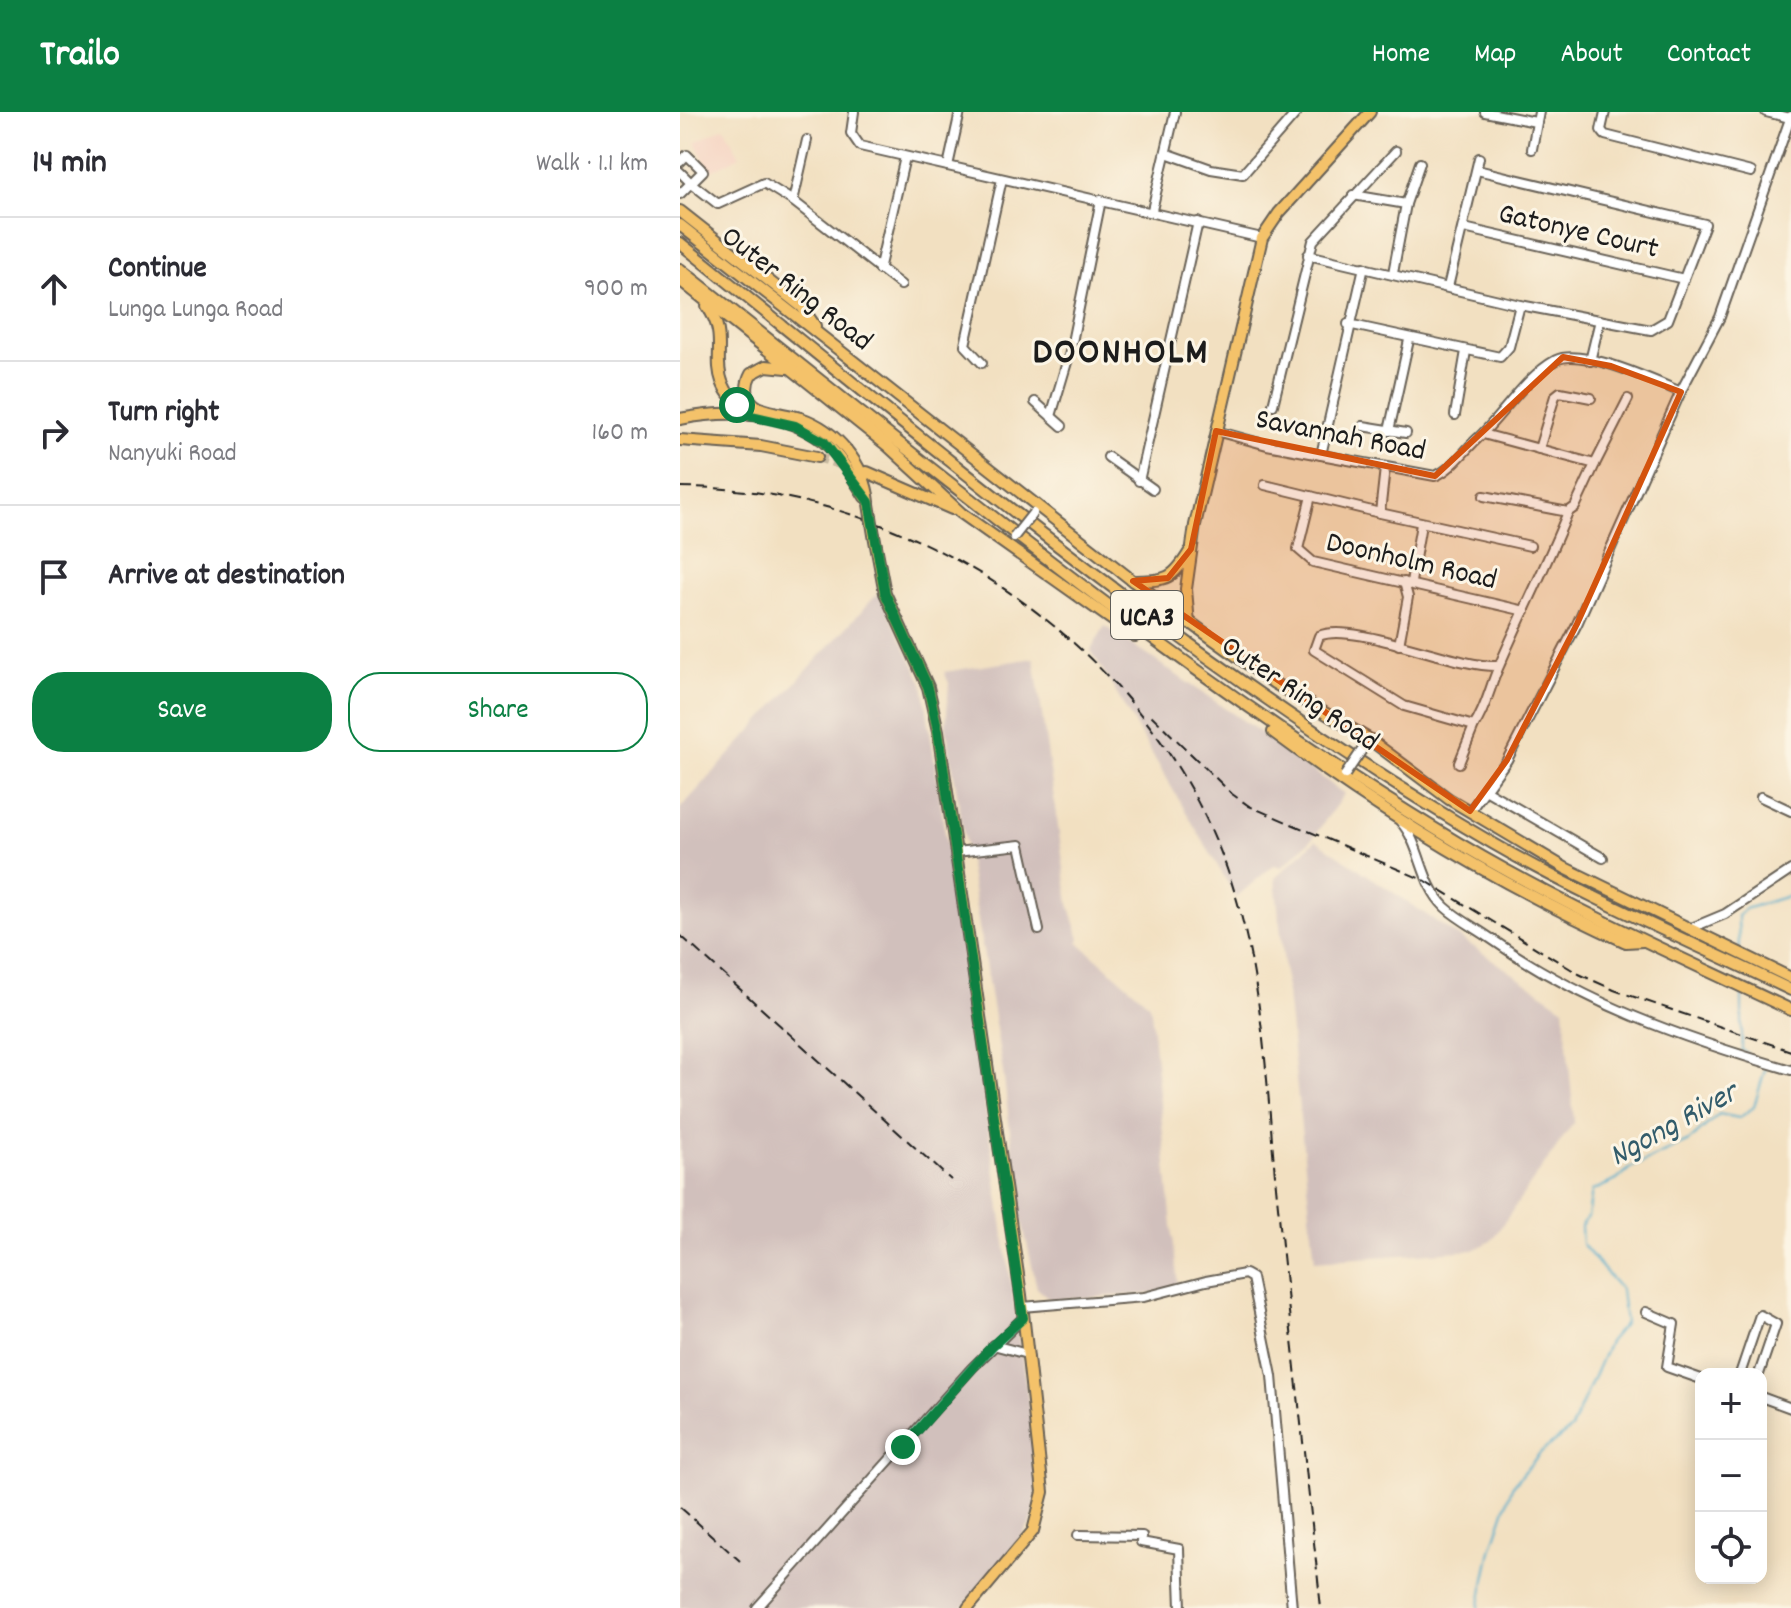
<!DOCTYPE html>
<html lang="en">
<head>
<meta charset="utf-8">
<style>
  body { margin:0; font-family:Dekko,sans-serif; background:#f7f7f7; color:#2b2b33 }
  .controls { position:absolute; right:24px; bottom:24px; display:grid; overflow:hidden; border-radius:16px; box-shadow:0 4px 20px #0003 }
  .controls button { width:72px; height:72px; display:grid; place-items:center; padding:0; border:0; border-bottom:2px solid #e1e1e2; background:#fff; color:#2b2b33; font:40px sans-serif }
  .stop { position:absolute; width:24px; height:24px; margin:-18px; border:6px solid #0b8043; border-radius:50%; background:#fff }
  .stop.end { background:#0b8043; border-color:#fff; box-shadow:0 2px 8px #0008 }
  .list { margin:0; padding:0; list-style:none }
  h2 { display:flex; justify-content:space-between; align-items:center; height:104px; margin:0; padding:0 32px; font-size:34px }
  h2 small { font-size:26px; font-weight:400; color:#7c7c81 }
  .list li { display:grid; grid-template-columns:52px 1fr auto; gap:24px; align-items:center; box-sizing:border-box; height:144px; padding:0 32px; border-top:2px solid #e1e1e2 }
  .list b { display:block; font-size:30px; white-space:nowrap }
  .list p { margin:0; font-size:26px; white-space:nowrap; color:#7c7c81 }
  .list em { font-size:26px; font-style:normal; color:#7c7c81 }
  .actions { display:flex; gap:16px; padding:24px 32px }
  .actions a { flex:1; padding:18px 0; border:2px solid #0b8043; border-radius:32px; text-align:center; font-size:28px; color:#0b8043 }
  .actions .main { background:#0b8043; color:#fff }
  .icon { flex:none; width:44px; height:44px; fill:none; stroke:currentColor; stroke-width:2; stroke-linecap:round; stroke-linejoin:round }
  .map { position:relative; flex:none; width:1111px; height:1496px; overflow:hidden }
  header { display:flex; align-items:center; gap:48px; box-sizing:border-box; height:112px; padding:0 40px; background:#0b8043; color:#fff }
  header strong { font-size:38px }
  nav { display:flex; gap:44px; margin-inline-start:auto; font-size:28px }
  main { display:flex }
  aside { flex:1; background:#fff }
  .map>svg:first-child { display:block }
  .built { fill:#f5d3c1 }
  .industrial { fill:#d1c0bc }
  .lines { fill:none; stroke-linecap:round; stroke-linejoin:round }
  .stream { stroke:#4caacb; stroke-width:2 }
  .major-tunnel { stroke:#c7b9a0; stroke-width:10; stroke-dasharray:10 5; stroke-linecap:butt }
  .minor-casing { stroke:#676156; stroke-width:12 }
  .major-casing { stroke:#676156; stroke-width:14 }
  .minor { stroke:#fff; stroke-width:8 }
  .major { stroke:#f4c26a; stroke-width:10 }
  .rail { stroke:#1c1c1c; stroke-width:2; stroke-dasharray:12 6; stroke-linecap:butt }
  .minor-bridge-casing { stroke:#676156; stroke-width:12; stroke-linecap:butt }
  .major-bridge-casing { stroke:#676156; stroke-width:14; stroke-linecap:butt }
  .minor-bridge { stroke:#fff; stroke-width:8 }
  .major-bridge { stroke:#f4c26a; stroke-width:10 }
  .route { stroke:#0b8043; stroke-width:10 }
  .marked { fill:#d4530e; fill-opacity:0.2; stroke:#d4530e; stroke-width:6; stroke-linejoin:round }
  .labels { text-anchor:middle; stroke-width:6; stroke-linejoin:round; paint-order:stroke }
  .shield { fill:#fcf5e5; stroke:#5f5d58; stroke-width:2 }
  .shield-label { font-size:28px; font-weight:bold; fill:#1c1c1c }
  .street-label { font-size:30px; fill:#1c1c1c; stroke:#fcf5e5 }
  .water-label { font-size:32px; font-style:italic; fill:#325c6b; stroke:#fcf5e5 }
  .district-label { font-size:38px; font-weight:bold; letter-spacing:2px; fill:#1c1c1c; stroke:#fcf5e5 }
</style>
</head>
<body>
<header>
<strong>Trailo</strong>
<nav><a>Home</a><a>Map</a><a>About</a><a>Contact</a></nav>
</header>
<main>
<aside>
<h2>14 min<small>Walk · 1.1 km</small></h2>
<ul class="list">
<li><svg class="icon" aria-label="ahead" viewBox="0 0 24 24"><path d="M12 20V5M6 11l6-6 6 6"/></svg><div><b>Continue</b><p>Lunga Lunga Road</p></div><em>900 m</em></li>
<li><svg class="icon" aria-label="right" viewBox="0 0 24 24"><path d="M7 20v-9h11M14 6l5 5-5 5"/></svg><div><b>Turn right</b><p>Nanyuki Road</p></div><em>160 m</em></li>
<li><svg class="icon" aria-label="arrive" viewBox="0 0 24 24"><path d="M6 21V4h12l-3 4 3 4H6"/></svg><div><b>Arrive at destination</b></div></li>
</ul>
<div class="actions"><a class="main">Save</a><a>Share</a></div>
</aside>
<div class="map">
<svg width="1111" height="1496" viewBox="0 0 1111 1496">
  <rect width="100%" height="100%" fill="#fcf5e5"/>
  <filter id="ink" filterUnits="userSpaceOnUse"><feTurbulence type="fractalNoise" baseFrequency=".0125" numOctaves="2"/><feDisplacementMap in="SourceGraphic" scale="16" xChannelSelector="R" yChannelSelector="G"/><feConvolveMatrix kernelMatrix="1 2 1 2 8 2 1 2 1" color-interpolation-filters="sRGB"/></filter>
  <filter id="wash" filterUnits="userSpaceOnUse"><feTurbulence type="fractalNoise" baseFrequency=".006" numOctaves="4" result="noise"/><feDisplacementMap in="SourceGraphic" scale="32" xChannelSelector="R" yChannelSelector="G"/><feGaussianBlur stdDeviation="1.8" result="paint"/><feColorMatrix in="noise" values="0 0 0 0 0 0 0 0 0 0 0 0 0 0 0 0 0 1.4 0 .05"/><feComposite in="paint" operator="in"/></filter>
  <g filter="url(#wash)">
    <rect width="100%" height="100%" fill="#f2e0c1"/>
    <!-- built -->
    <polygon class="built" points="44,15 60,44 30,60 15,30"/>
    <!-- industrial -->
    <g class="industrial">
      <polygon points="198,481 243,571 359,1362 352,1409 323,1452 282,1496 0,1496 0,697"/>
      <polygon points="425,514 606,638 664,682 632,727 602,755 594,753 556,785 411,538"/>
      <polygon points="354,546 389,792 400,827 398,830 468,891 471,899 498,1175 467,1182 371,1188 357,1176 339,1096 324,966 266,614 269,571 264,560"/>
      <polygon points="636,728 884,896 894,1010 811,1129 794,1138 635,1149 595,766"/>
    </g>
    <g class="lines">
      <!-- stream -->
      <g class="stream">
        <polyline points="1059,836 1058,804 1065,797 1111,783"/>
        <polyline points="1062,879 1062,938 1067,941"/>
        <polyline points="799,1496 811,1438 832,1375 860,1341 891,1317 929,1230 945,1211 941,1178 902,1132 901,1114 908,1105 912,1079 937,1068 950,1056 1009,1029 1039,1002 1059,1006 1074,995 1086,954"/>
      </g>
    </g>
  </g>
  <g filter="url(#ink)">
    <g class="lines">
      <!-- major-tunnel -->
      <polyline class="major-tunnel" points="137,345 166,354"/>
      <!-- minor casing -->
      <g class="minor-casing">
        <g id="minor">
          <polyline points="174,0 171,21 180,34 582,126"/>
          <polyline points="805,0 856,10"/>
          <polyline points="925,0 921,18 925,23 1071,60"/>
          <polyline points="1086,0 1110,6"/>
          <polyline points="127,28 113,89 221,173"/>
          <polyline points="852,37 859,0"/>
          <polyline points="486,41 531,57 563,62 617,0"/>
          <polyline points="0,50 7,43 23,59 11,71 0,60"/>
          <polyline points="268,54 280,0"/>
          <polyline points="0,82 11,71 38,92 84,71 113,89"/>
          <polyline points="673,83 726,92"/>
          <polyline points="472,98 495,0"/>
          <polyline points="784,116 1004,167"/>
          <polyline points="628,143 840,193 971,218 988,208 1025,112 797,58"/>
          <polyline points="199,158 225,45"/>
          <polyline points="713,161 726,92 740,51"/>
          <polyline points="768,175 799,46"/>
          <polyline points="668,212 820,245 829,235 840,193"/>
          <polyline points="910,249 920,208"/>
          <polyline points="302,251 285,233 322,67"/>
          <polyline points="355,290 382,314"/>
          <polyline points="593,293 633,129 716,39"/>
          <polyline points="775,303 786,239"/>
          <polyline points="371,304 390,240 421,88"/>
          <polyline points="683,314 726,321"/>
          <path d="M 536,319 L 587,333 L 755,364 C 771,358 784,339 797,327 C 823,303 845,265 876,248 C 902,235 974,269 1001,280"/>
          <polyline points="709,319 729,228"/>
          <polyline points="803,322 915,352 895,395 888,400 804,384"/>
          <polyline points="859,337 875,284 880,280 911,286"/>
          <polyline points="641,343 684,155"/>
          <polyline points="428,345 473,377"/>
          <polyline points="915,352 948,287"/>
          <polyline points="705,356 700,401 850,434"/>
          <polyline points="459,369 518,110"/>
          <polyline points="585,373 700,401"/>
          <polyline points="631,384 618,437 633,450 845,499"/>
          <polyline points="731,470 741,412"/>
          <polyline points="719,533 728,485 724,470"/>
          <path d="M 819,554 C 775,556 674,509 639,524 L 634,538 L 724,594 L 794,614 C 807,595 810,573 820,552 C 842,501 867,452 888,400"/>
          <polyline points="779,651 794,614"/>
          <polyline points="807,679 923,746"/>
          <polyline points="1081,685 1111,699"/>
          <polyline points="790,699 827,648 897,512 1002,277 1040,205 1111,4"/>
          <path d="M 720,709 C 742,733 740,771 765,795 C 778,807 796,816 810,826 C 902,891 1004,927 1111,958"/>
          <polyline points="276,740 340,733 359,818"/>
          <polyline points="1009,817 1045,802 1111,758"/>
          <polyline points="342,1195 464,1185 526,1169 565,1162 572,1166 592,1264 612,1496"/>
          <polyline points="966,1200 994,1212 987,1255 1021,1267"/>
          <polyline points="313,1233 347,1242"/>
          <polyline points="1060,1262 1080,1203 1096,1212 1079,1262"/>
          <polyline points="1081,1285 1111,1296"/>
          <polyline points="398,1423 462,1424 461,1430 499,1437 501,1496"/>
          <polyline points="77,1496 292,1256 343,1206"/>
        </g>
      </g>
      <!-- major casing -->
      <g class="major-casing">
        <g id="major">
          <polyline points="0,99 122,195 135,214"/>
          <polyline points="0,113 453,469 594,571 689,627 769,687 885,756 1111,866"/>
          <path d="M 0,131 C 263,343 521,562 814,732 C 909,787 1012,830 1111,878"/>
          <path d="M 0,157 C 247,352 488,554 757,718 C 870,788 991,841 1111,898"/>
          <polyline points="0,168 208,334 281,401 455,524"/>
          <path d="M 27,194 C 57,235 14,261 70,303"/>
          <path d="M 107,256 L 86,254 L 71,262 C 65,273 65,288 78,295 C 91,301 107,302 121,306 C 156,318 185,352 189,390"/>
          <path d="M 0,307 C 47,298 103,298 144,330 C 161,344 173,366 185,385"/>
          <polyline points="0,328 81,334 137,345"/>
          <polyline points="187,360 272,397"/>
          <polyline points="194,423 205,481 248,575 258,619 341,1183 363,1380 353,1419 288,1496"/>
          <path d="M 453,469 C 486,468 492,469 510,439"/>
          <polyline points="509,512 506,477 515,413 582,126 599,101 690,0"/>
          <path d="M 593,620 C 703,702 822,774 946,830 L 963,829"/>
        </g>
      </g>
      <!-- minor -->
      <use href="#minor" class="minor"/>
      <!-- major -->
      <use href="#major" class="major"/>
      <!-- rail -->
      <g class="rail">
        <path d="M 0,375 C 245,375 487,547 556,785 C 584,879 587,978 596,1074 C 610,1215 626,1355 641,1496"/>
        <polyline points="471,603 552,682 569,694 746,769 899,862 934,878 1111,939"/>
        <polyline points="0,823 271,1068"/>
        <polyline points="0,1395 60,1449"/>
      </g>
      <!-- minor-bridge casing -->
      <g class="minor-bridge-casing">
        <g id="minor-bridge">
          <polyline points="334,425 353,401"/>
          <polyline points="665,663 684,635"/>
        </g>
      </g>
      <!-- major-bridge casing -->
      <g class="major-bridge-casing">
        <polyline id="major-bridge" points="189,392 194,423"/>
      </g>
      <!-- minor-bridge -->
      <use href="#minor-bridge" class="minor-bridge"/>
      <!-- major-bridge -->
      <use href="#major-bridge" class="major-bridge"/>
    </g>
  </g>
  <g class="lines" filter="url(#ink)">
    <!-- route -->
    <polyline class="route" points="57,293 71,304 115,314 144,330 189,390 205,481 248,575 258,619 343,1206 313,1233 223,1335"/>
  </g>
  <!-- marked area -->
  <path class="marked" d="M 883,245 L 931,254 L 1001,280 L 897,512 L 827,648 L 790,699 L 453,469 L 488,466 L 511,437 L 536,319 L 755,364 Z"/>
  <g class="labels">
    <!-- shield labels -->
    <rect class="shield" x="431" y="479" width="72" height="48" rx="6"/>
    <g class="shield-label">
      <text x="467" y="513">UCA3</text>
    </g>
    <!-- street labels -->
    <g class="street-label">
      <text transform="translate(899 117) rotate(13)" y="10">Gatonye Court</text>
      <text transform="translate(118 175) rotate(38)" y="10">Outer Ring Road</text>
      <text transform="translate(661 321) rotate(11)" y="10">Savannah Road</text>
      <text transform="translate(732 447) rotate(13)" y="10">Doonholm Road</text>
      <text transform="translate(621 580) rotate(34)" y="10">Outer Ring Road</text>
    </g>
    <!-- water labels -->
    <g class="water-label">
      <text transform="translate(992 1010) rotate(-29)" y="11">Ngong River</text>
    </g>
    <!-- district labels -->
    <g class="district-label">
      <text x="441" y="250">DOONHOLM</text>
    </g>
  </g>
</svg>
<div class="controls">
<button>+</button>
<button>−</button>
<button><svg class="icon" aria-label="locate" viewBox="0 0 24 24"><circle cx="12" cy="12" r="6"/><path d="M12 2v4M12 18v4M2 12h4M18 12h4"/></svg></button>
</div>
<div class="stop" style="left:57px;top:293px"></div>
<div class="stop end" style="left:223px;top:1335px"></div>
</div>
</main>
</body>
</html>
